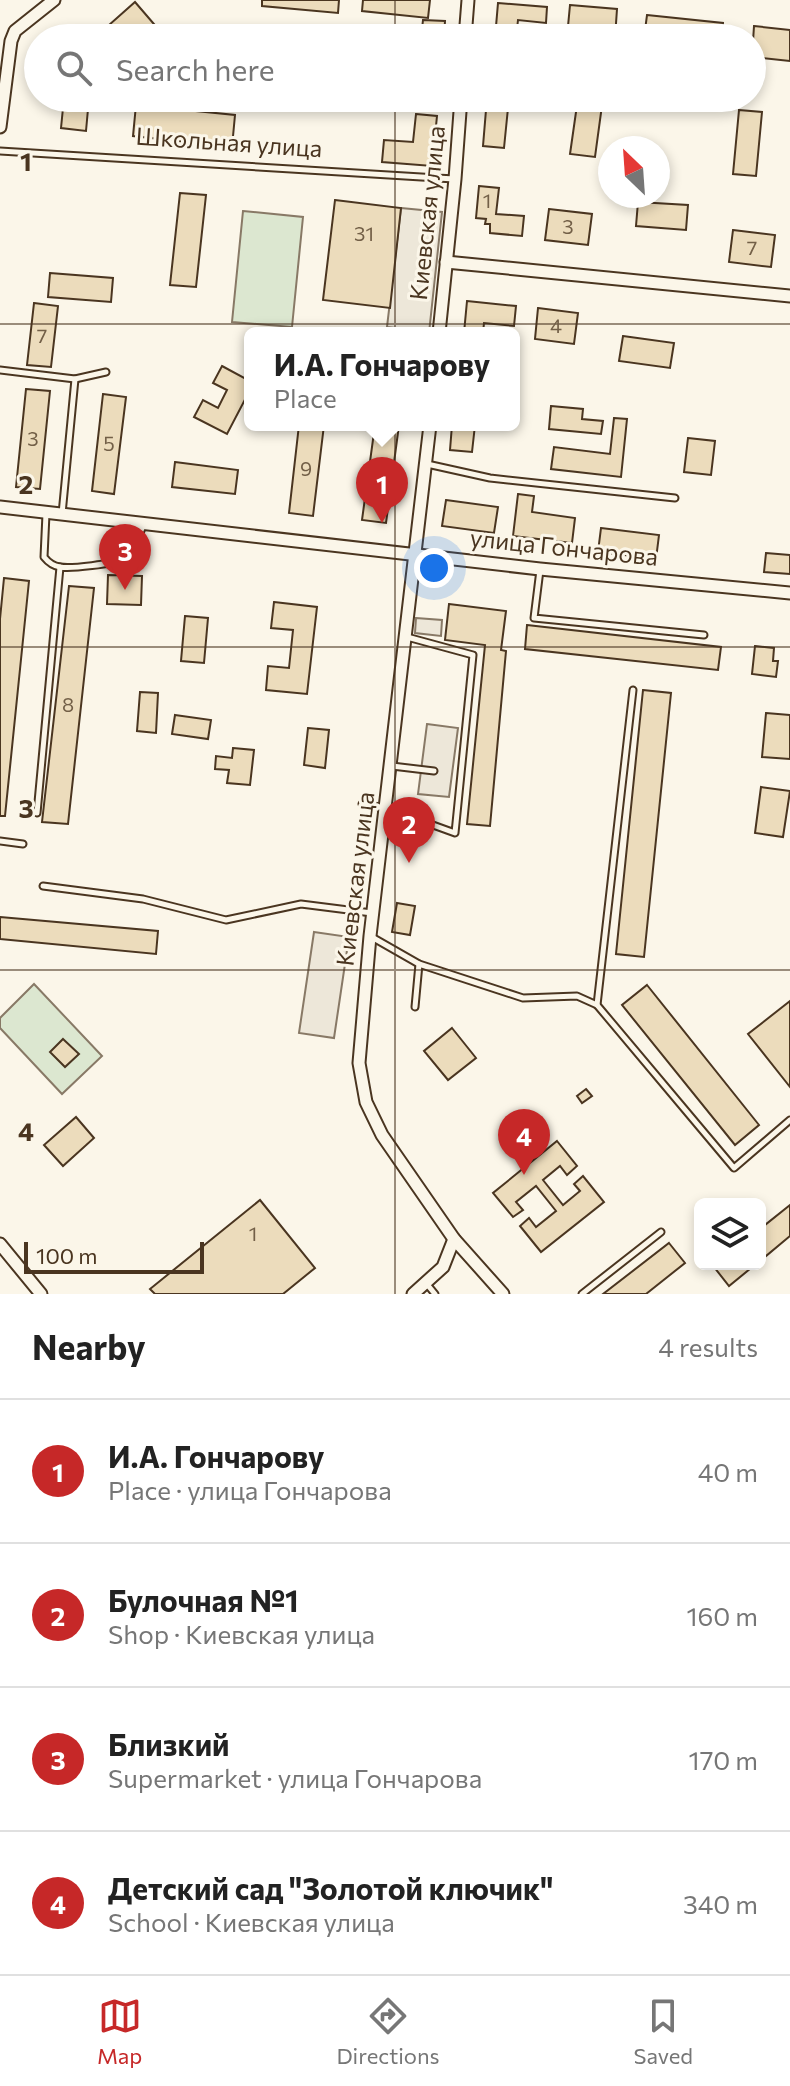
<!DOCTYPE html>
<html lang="en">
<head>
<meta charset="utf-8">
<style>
  body { margin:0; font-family:Commissioner,sans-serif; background:#f2f2f2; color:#222 }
  .controls { position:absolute; right:24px; bottom:24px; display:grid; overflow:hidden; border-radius:12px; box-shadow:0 4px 12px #0003 }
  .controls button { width:72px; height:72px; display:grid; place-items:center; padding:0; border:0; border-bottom:2px solid #e0e0e0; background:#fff; color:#222; font:40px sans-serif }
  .compass { position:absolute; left:598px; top:136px; width:72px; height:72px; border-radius:50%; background:#fff; box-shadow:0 4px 12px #0003; rotate:335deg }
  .scale { position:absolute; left:24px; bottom:20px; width:180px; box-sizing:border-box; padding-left:8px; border:4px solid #4a3520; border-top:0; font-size:22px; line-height:28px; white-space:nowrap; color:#4a3520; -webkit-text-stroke:6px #fbf6e9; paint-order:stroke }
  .you { position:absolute; left:434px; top:568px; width:28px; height:28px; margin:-20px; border:6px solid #fff; border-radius:50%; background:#1a73e8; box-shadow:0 0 0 12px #1a73e833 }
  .badge { display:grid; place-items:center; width:52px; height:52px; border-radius:50%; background:#c62828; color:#fff; font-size:26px; font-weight:700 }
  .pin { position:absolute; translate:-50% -66px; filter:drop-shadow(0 2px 4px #0008) }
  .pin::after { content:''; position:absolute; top:42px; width:28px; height:24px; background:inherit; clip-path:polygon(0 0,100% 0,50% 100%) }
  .popup { position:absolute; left:244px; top:327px; width:276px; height:104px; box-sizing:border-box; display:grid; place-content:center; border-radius:12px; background:#fff; filter:drop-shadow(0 2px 6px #0005); font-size:26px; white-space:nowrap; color:#767676 }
  .popup b { font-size:30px; color:#222 }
  .popup::after { content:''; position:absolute; left:50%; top:100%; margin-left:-16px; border:16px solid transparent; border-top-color:#fff }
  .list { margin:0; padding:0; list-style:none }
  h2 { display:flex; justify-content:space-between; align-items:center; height:104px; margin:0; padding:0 32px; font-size:34px }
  h2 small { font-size:26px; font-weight:400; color:#767676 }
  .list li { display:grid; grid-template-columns:52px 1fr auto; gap:24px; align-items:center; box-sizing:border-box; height:144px; padding:0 32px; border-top:2px solid #e0e0e0 }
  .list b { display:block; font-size:30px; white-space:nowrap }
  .list p { margin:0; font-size:26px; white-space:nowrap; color:#767676 }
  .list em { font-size:26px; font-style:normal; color:#767676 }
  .icon { flex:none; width:44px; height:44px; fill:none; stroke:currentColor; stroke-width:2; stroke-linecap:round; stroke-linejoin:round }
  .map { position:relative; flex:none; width:790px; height:1294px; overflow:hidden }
  .search { position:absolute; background:#fff; box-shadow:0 4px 12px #0003; left:24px; right:24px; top:24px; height:88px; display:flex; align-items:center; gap:20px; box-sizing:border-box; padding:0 28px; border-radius:44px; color:#767676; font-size:30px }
  .sheet { height:680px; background:#fff }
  nav { display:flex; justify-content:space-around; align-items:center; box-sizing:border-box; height:112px; border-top:2px solid #e0e0e0; background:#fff; font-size:22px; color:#767676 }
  nav a { display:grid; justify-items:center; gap:4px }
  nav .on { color:#c62828 }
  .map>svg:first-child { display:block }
  .green { fill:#dce7d0; stroke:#887966; stroke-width:2 }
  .parking { fill:#ede7d9; stroke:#887966; stroke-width:2 }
  .building { fill:#ecdcbc; stroke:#4a3520; stroke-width:2 }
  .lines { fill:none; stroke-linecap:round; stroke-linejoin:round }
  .lane-casing { stroke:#4a3520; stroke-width:9 }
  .street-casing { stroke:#4a3520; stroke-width:15 }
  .lane { stroke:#fbf6e9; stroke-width:5 }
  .street { stroke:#fbf6e9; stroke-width:11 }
  .grid { fill:none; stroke:#4a3520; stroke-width:2; stroke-opacity:0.55 }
  .labels { text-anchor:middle; stroke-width:6; stroke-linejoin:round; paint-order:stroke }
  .number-label { font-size:20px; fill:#725f47 }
  .street-label { font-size:24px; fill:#4a3520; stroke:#fbf6e9 }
  .grid-label { font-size:26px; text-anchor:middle; font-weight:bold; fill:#4a3520; stroke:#fbf6e9; stroke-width:6; stroke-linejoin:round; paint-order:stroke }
</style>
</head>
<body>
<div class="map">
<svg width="790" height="1294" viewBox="0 0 790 1294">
  <rect width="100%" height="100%" fill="#fbf6e9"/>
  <!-- green -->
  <g class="green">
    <polygon points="243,211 303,217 292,327 232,322"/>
    <polygon points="34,984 102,1056 62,1094 0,1028 0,1018"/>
  </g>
  <!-- parking -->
  <g class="parking">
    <polygon points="401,208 442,212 429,333 403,333 403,329 387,327"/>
    <polygon points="416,618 442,620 441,636 415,633"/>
    <polygon points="427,724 458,728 449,797 418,794"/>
    <polygon points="314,932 349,937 334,1038 299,1033"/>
  </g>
  <!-- building -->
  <g class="building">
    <polygon points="262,0 339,0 338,13 262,6"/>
    <polygon points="363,0 430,0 428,18 362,11"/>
    <polygon points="135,2 166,38 120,38 109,25"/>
    <polygon points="498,3 547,7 546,23 518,20 516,38 495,38"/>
    <polygon points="570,5 617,9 615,38 567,37"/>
    <polygon points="647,15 723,23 722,38 644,38"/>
    <polygon points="423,20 445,21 444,38 421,38"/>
    <polygon points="754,26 790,30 790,61 752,57"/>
    <polygon points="64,98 89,98 86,131 61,128"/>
    <polygon points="487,98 509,98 504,148 483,146"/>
    <polygon points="578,98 603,98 595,157 570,154"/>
    <polygon points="136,105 235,115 232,147 133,136"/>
    <polygon points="739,110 762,112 756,176 733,174"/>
    <polygon points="416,114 437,116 432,166 382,162 384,140 413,142"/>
    <polygon points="479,186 499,188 496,214 524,216 522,236 490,233 490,224 485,224 486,219 476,218"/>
    <polygon points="180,193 206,195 196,287 170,285"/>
    <polygon points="335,200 401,208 390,308 323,300"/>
    <polygon points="638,202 688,205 686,230 636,226"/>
    <polygon points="549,209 592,214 588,245 545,240"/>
    <polygon points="733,230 775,235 771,267 729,262"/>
    <polygon points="50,273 113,278 111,302 48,297"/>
    <polygon points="467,301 516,306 514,326 484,323 483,333 464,333"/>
    <polygon points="34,303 58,306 51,367 27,365"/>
    <polygon points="538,308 578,313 574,344 535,339"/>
    <polygon points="623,336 674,343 670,368 619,361"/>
    <polygon points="222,366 250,381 250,390 227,434 194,417 203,400 218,408 227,390 213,383"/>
    <polygon points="26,389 50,391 40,489 16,487"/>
    <polygon points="103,394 126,397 114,494 92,491"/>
    <polygon points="551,406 583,409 582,419 603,421 601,434 549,429"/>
    <polygon points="614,418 627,419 621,477 551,469 554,447 610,454"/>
    <polygon points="299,425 324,425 313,516 289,513"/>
    <polygon points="375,425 399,425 386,523 362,520"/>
    <polygon points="452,425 475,425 472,452 450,450"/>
    <polygon points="688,438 715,441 711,475 684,472"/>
    <polygon points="175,462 238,470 235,494 172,487"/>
    <polygon points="518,494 534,496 532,512 575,518 572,543 513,536"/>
    <polygon points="446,500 498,507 494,533 442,526"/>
    <polygon points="601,528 659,535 656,559 598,552"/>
    <polygon points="766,553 790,555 790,574 764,572"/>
    <polygon points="108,575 142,576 141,605 107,604"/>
    <polygon points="4,578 29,581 5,816 0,816 0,619"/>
    <polygon points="69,586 94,588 68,824 42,822"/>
    <polygon points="274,602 317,607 307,694 266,690 268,666 289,668 293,630 271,628"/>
    <polygon points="449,604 506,611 501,650 506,651 490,826 467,824 485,645 445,640"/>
    <polygon points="185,616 208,618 204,663 181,661"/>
    <polygon points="527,625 721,647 718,670 525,649"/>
    <polygon points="755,646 774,648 773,661 778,661 776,677 752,674"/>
    <polygon points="643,690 671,693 644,957 616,954"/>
    <polygon points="140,692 158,693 156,733 137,731"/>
    <polygon points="766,713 790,715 790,759 762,757"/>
    <polygon points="175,715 211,720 208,739 172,734"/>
    <polygon points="308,728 329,730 325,768 304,765"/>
    <polygon points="233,748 254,750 250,785 227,783 229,770 215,769 216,756 232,758"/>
    <polygon points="761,787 790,791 783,837 755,833"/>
    <polygon points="397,903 415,906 410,935 392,932"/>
    <polygon points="0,917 158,931 156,954 0,939"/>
    <polygon points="647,985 759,1125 735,1145 622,1005"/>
    <polygon points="790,1001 790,1087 748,1034"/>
    <polygon points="452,1028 476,1058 448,1080 424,1051"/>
    <polygon points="63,1039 79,1054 65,1067 50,1052"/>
    <polygon points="586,1089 592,1096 582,1103 577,1096"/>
    <polygon points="76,1117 94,1138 63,1166 44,1145"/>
    <polygon points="557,1141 577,1166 567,1175 560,1166 543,1180 563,1205 580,1191 574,1184 583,1176 604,1202 541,1252 520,1226 529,1218 536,1227 556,1211 536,1186 516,1202 523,1210 513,1217 493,1193"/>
    <polygon points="260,1200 315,1268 283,1294 155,1294 150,1289"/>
    <polygon points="790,1205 790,1236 760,1261 760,1229"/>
    <polygon points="669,1243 685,1263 646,1294 603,1294"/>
    <polygon points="718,1264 756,1264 729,1286 714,1267"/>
  </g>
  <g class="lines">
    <!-- lane casing -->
    <g class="lane-casing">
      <g id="lane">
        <polyline points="0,151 454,179"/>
        <polyline points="0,370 75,379 106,372"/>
        <polyline points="427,464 490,478 675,498"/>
        <path d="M 46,514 L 44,557 C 48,562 53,566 60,567 C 70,569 114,564 123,559 C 134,552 138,537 143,526"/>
        <polyline points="62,514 75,379"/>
        <polyline points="540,570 534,618 704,635"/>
        <polyline points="633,690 597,1005 734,1168 790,1120"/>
        <polyline points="392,766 434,771"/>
        <polyline points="362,804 386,808 455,833 473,655 407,637"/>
        <polyline points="37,813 60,567"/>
        <polyline points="0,841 23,844"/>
        <polyline points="43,886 143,899 226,920 301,904 372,913"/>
        <polyline points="370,936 419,964 523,998 577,996 597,1005"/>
        <polyline points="415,1007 419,964"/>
        <polyline points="426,1283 435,1294"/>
        <polyline points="582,1294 661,1232"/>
      </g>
    </g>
    <!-- street casing -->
    <g class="street-casing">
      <g id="street">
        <polyline points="465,38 468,0"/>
        <polyline points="0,127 11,41 15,31 54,0"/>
        <polyline points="446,262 790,296"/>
        <polyline points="439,333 455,179 461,98"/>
        <polyline points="430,425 370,936 359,1063 366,1102 382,1135 454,1239 503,1294"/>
        <polyline points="0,507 540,569 790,593"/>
        <polyline points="0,1244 41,1294"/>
        <polyline points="413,1294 443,1267 454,1239"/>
      </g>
    </g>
    <!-- lane -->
    <use href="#lane" class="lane"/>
    <!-- street -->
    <use href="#street" class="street"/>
  </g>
  <!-- grid -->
  <path class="grid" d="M 395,0 L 395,38M 395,98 L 395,1294M 0,324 L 790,324M 0,647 L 790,647M 0,970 L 790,970"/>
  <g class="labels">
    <!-- number labels -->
    <g class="number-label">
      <text x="487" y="208">1</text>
      <text x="568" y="234">3</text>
      <text x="364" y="241">31</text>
      <text x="752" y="255">7</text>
      <text x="556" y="333">4</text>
      <text x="42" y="343">7</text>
      <text x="33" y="446">3</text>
      <text x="109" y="451">5</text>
      <text x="306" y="476">9</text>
      <text x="68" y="712">8</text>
      <text x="253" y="1241">1</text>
    </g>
    <!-- street labels -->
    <g class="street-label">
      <text transform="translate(229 143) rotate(4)" y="8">Школьная улица</text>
      <text transform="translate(428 213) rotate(-84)" y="8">Киевская улица</text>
      <text transform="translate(564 548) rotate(6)" y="8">улица Гончарова</text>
      <text transform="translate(356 879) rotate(-83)" y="8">Киевская улица</text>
    </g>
  </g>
  <g class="grid-label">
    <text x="26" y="171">1</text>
    <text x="26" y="494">2</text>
    <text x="26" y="818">3</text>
    <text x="26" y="1141">4</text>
  </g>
</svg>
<div class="controls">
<button><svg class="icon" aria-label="layers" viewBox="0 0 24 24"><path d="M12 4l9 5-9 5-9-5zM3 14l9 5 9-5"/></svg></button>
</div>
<svg class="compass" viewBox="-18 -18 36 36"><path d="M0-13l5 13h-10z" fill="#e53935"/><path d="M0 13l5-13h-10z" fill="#767676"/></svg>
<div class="scale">100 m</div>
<div class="you"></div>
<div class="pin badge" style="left:382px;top:523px">1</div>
<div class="popup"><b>И.А. Гончарову</b>Place</div>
<div class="pin badge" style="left:409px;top:863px">2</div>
<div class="pin badge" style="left:125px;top:590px">3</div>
<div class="pin badge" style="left:524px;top:1175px">4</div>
<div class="search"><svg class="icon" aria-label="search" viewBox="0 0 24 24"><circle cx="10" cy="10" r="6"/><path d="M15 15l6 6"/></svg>Search here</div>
</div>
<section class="sheet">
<h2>Nearby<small>4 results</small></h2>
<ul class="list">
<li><span class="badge">1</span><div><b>И.А. Гончарову</b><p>Place · улица Гончарова</p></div><em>40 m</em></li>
<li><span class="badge">2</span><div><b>Булочная №1</b><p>Shop · Киевская улица</p></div><em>160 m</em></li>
<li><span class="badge">3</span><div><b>Близкий</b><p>Supermarket · улица Гончарова</p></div><em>170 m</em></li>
<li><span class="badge">4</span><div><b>Детский сад &quot;Золотой ключик&quot;</b><p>School · Киевская улица</p></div><em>340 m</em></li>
</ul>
</section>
<nav>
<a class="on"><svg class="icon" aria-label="map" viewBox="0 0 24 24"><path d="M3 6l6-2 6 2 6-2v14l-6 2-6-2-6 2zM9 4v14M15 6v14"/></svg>Map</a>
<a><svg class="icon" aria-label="directions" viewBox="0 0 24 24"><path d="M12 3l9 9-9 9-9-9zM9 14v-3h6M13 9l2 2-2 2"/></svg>Directions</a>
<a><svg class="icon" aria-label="saved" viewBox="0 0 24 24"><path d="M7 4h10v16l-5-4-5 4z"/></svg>Saved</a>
</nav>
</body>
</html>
